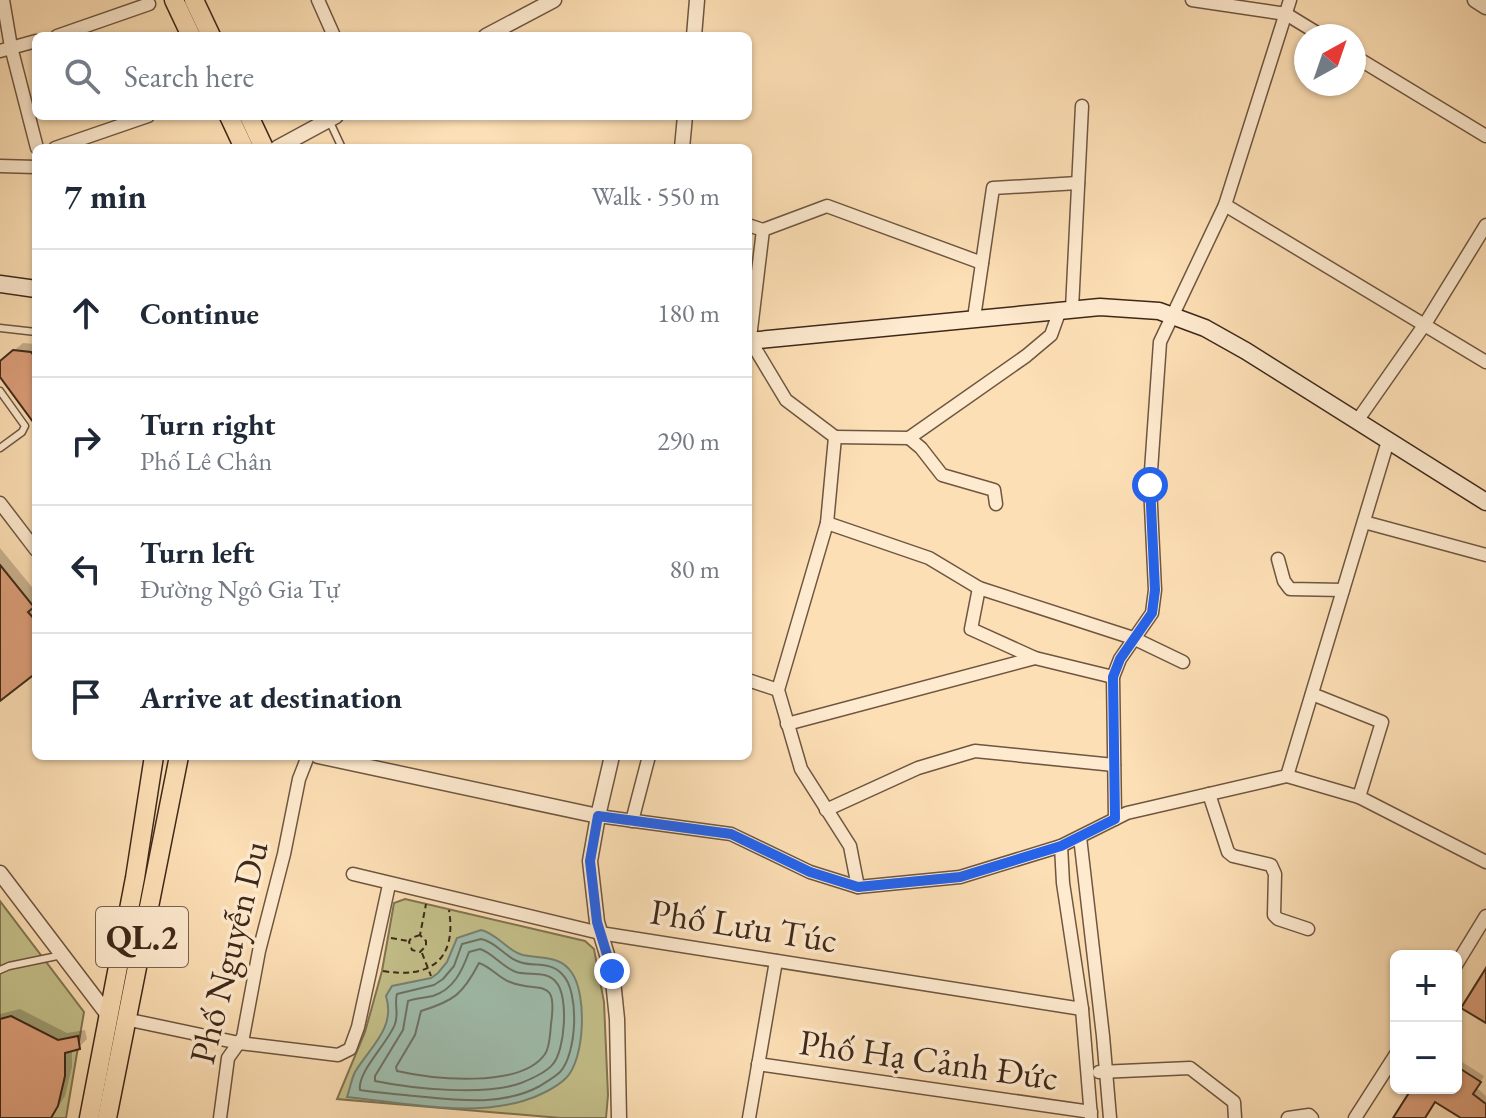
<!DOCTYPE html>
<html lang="en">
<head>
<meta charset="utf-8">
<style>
  body { margin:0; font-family:"EB Garamond",serif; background:#f6f6f7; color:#1f2937 }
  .controls { position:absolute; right:24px; bottom:24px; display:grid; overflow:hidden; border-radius:12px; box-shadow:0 2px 6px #0004 }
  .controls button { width:72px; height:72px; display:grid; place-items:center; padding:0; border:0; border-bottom:2px solid #e0e1e3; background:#fff; color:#1f2937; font:40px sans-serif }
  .compass { position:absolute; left:1294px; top:24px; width:72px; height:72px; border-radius:50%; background:#fff; box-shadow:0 2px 6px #0004; rotate:40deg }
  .stop { position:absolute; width:24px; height:24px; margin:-18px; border:6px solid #2563eb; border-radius:50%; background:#fff }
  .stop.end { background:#2563eb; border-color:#fff; box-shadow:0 2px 8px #0008 }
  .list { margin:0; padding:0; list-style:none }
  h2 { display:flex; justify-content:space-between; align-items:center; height:104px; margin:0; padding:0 32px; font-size:34px }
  h2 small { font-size:26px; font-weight:400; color:#747a83 }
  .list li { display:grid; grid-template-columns:52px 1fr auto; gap:24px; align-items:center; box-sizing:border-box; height:128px; padding:0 32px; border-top:2px solid #e0e1e3 }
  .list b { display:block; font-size:30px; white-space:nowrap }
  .list p { margin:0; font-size:26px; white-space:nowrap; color:#747a83 }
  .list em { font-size:26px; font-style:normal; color:#747a83 }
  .icon { flex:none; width:44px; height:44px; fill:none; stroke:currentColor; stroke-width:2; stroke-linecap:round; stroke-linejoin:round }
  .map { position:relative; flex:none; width:1486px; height:1118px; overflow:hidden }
  .search { position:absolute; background:#fff; box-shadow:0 2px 6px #0004; left:32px; top:32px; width:720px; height:88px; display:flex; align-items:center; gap:20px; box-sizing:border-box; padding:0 28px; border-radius:12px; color:#747a83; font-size:30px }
  .panel { position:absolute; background:#fff; box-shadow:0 2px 6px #0004; left:32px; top:144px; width:720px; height:616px; border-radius:12px }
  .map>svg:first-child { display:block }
  .green { fill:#c4c08a; stroke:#817452; stroke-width:2 }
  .water { fill:#9fbdad; stroke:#788172; stroke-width:2 }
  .shadow { fill:#0003 }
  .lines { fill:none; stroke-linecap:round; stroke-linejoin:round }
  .shore { stroke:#6e7263; stroke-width:2 }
  .building { fill:#dd9f7a; stroke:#3e2819; stroke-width:2 }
  .service-casing { stroke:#6e5640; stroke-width:9 }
  .minor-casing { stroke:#6e5640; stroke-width:15 }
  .tertiary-casing { stroke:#6e5640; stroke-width:17 }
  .secondary-casing { stroke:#3e2819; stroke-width:19 }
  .primary-casing { stroke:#3e2819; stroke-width:21 }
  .path { stroke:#3e2819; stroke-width:2; stroke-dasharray:6 4; stroke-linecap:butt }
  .service { stroke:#feeacf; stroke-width:6 }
  .minor { stroke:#feeacf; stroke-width:12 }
  .tertiary { stroke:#feeacf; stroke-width:14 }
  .secondary { stroke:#feeacf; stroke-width:16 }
  .primary { stroke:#fddfb5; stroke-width:18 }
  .route { stroke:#2563eb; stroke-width:10 }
  .labels { text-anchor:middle; stroke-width:7; stroke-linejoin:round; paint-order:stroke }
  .shield { fill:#feeacf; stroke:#786250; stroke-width:2 }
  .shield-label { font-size:34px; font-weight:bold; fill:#3e2819 }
  .street-label { font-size:36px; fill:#3e2819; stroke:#feeacf }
</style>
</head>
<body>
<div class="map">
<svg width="1486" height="1118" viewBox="0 0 1486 1118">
  <rect width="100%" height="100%" fill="#fddfb5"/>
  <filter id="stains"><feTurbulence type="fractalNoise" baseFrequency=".0025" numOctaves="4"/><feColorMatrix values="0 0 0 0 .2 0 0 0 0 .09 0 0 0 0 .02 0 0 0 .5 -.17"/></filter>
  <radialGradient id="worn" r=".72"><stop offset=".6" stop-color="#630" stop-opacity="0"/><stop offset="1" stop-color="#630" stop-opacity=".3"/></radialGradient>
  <!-- green -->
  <g class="green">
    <polygon points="405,899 585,941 594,949 604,1002 608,1095 606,1118 561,1118 337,1099 365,1032 382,971 394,903"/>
    <polygon points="0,901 84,1012 66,1118 0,1118"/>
  </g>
  <!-- water -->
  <path class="water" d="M 481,930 C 498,934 507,951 523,955 C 541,959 560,955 572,973 C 587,995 585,1059 566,1078 C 556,1088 537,1097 523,1101 C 467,1117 405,1103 347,1097 C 350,1089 351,1080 355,1072 C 370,1047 396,1028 386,996 L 392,986 L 431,978 L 438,973 L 447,962 L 457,938 Z"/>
  <!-- shadow -->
  <g class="shadow">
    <polygon points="23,343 36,344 36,421 0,373 0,362"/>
    <polygon points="0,548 36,592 36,671 0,700"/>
    <polygon points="20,1009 67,1033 85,1030 87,1039 79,1047 72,1049 72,1067 65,1096 51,1118 0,1118 0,1014"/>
    <polygon points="1456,1058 1484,1076 1477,1088 1486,1096 1486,1118 1464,1118 1436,1100 1425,1118 1396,1118 1415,1088 1456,1088"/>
  </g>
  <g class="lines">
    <!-- shore -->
    <g class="shore">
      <path d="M 481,939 C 496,942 503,955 517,961 C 532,968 549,960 562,974 C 580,991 577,1054 560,1072 C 555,1077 546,1082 540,1086 C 501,1107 456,1100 415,1096 C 397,1094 378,1093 360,1090 C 357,1072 388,1043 395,1024 C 399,1013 394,1004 397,994 L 434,985 L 443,979 L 454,966 L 462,944 Z"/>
      <path d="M 480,949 C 493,953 502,967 516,972 C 529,976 546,970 556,982 C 569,996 565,1050 553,1064 C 546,1073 531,1079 521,1083 C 485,1096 414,1089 375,1081 L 375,1076 L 403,1030 L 408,1001 C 416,998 425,998 433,996 C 454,989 462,971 469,952 Z"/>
      <path d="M 479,963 C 491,967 499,978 510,982 C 540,994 558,975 551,1024 C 550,1034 550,1047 545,1054 C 521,1089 432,1079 397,1071 L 396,1067 L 415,1035 L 421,1011 C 454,1001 463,994 479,963 Z"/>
    </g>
  </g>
  <!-- building -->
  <g class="building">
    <polygon points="13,350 31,352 36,358 36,426 0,377 0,361"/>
    <polygon points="0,565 34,607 28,612 36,621 36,673 0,701"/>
    <polygon points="1486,968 1486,1023 1461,1008"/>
    <polygon points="11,1016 58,1040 78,1036 80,1049 65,1053 65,1076 58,1106 51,1118 0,1118 0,1019"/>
    <polygon points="1456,1066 1481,1082 1473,1094 1486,1104 1486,1118 1461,1118 1435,1102 1425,1118 1393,1118 1412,1088 1456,1088"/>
  </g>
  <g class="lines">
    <!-- service casing -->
    <g class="service-casing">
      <g id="service">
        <polyline points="329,120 342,148"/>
        <polyline points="0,328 36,332"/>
        <polyline points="0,391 25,426 22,432 0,448"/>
        <polyline points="0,970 9,966 62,955"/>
      </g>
    </g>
    <!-- minor casing -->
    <g class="minor-casing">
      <g id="minor">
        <polyline points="3,0 11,47 37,148"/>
        <polyline points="318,0 334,36"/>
        <polyline points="1192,0 1286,14 1322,36"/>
        <polyline points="57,36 149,4"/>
        <polyline points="0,51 36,41"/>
        <polyline points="1354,56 1486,136"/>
        <polyline points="55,148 148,116"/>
        <polyline points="0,166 36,167"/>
        <polyline points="1225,205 1486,362"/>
        <polyline points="748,225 763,230 749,346"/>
        <polyline points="763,230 827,206 982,263"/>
        <polyline points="1072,309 1082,106"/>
        <polyline points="974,318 993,188 1078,183"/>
        <polyline points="750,340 786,400 835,437 827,523 778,690 801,769 850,846 858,887"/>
        <polyline points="1357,421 1425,324 1486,225"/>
        <polyline points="835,437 909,438 1026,356 1051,335 1060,310"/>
        <polyline points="909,438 921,448 942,475 994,490 996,504"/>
        <polyline points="0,503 36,550"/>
        <polyline points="1364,522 1486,555"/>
        <polyline points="827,523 929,558 979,588 1133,638 1183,662"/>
        <polyline points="1278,559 1284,581 1290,589 1343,590"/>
        <polyline points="979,588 971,629 1035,658 1113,677"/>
        <polyline points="748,680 778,690"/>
        <polyline points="787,724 1035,658"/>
        <polyline points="1287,776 1388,441"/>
        <polyline points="1209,794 1228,852 1233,856 1271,865 1275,874 1274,915 1278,919 1308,929"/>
        <polyline points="1359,797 1486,862"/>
        <polyline points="826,810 918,768 975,751 1114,765"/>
        <polyline points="598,816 731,834 810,872 858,887 960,877 1061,846 1127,813 1287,776 1359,797 1382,722 1312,694"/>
        <polyline points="1115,819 1113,677 1120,659 1152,613 1155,590 1150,485 1160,342 1225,205 1290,0"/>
        <polyline points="632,821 649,756"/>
        <polyline points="1080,837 1103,1036 1110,1118"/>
        <polyline points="1061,846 1063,883 1082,1009 1091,1117"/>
        <polyline points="353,874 600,933 1082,1009"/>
        <polyline points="1456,965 1486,916"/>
        <polyline points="125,1019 239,1043 338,1055 350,1049 358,1027 389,885"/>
        <polyline points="758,1064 1091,1112"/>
        <polyline points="1099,1072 1190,1068 1234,1102 1235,1118"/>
        <polyline points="220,1118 228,1058 243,1037 259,951 284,854 299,779 308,756"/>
        <polyline points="749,1118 776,961"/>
        <polyline points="1288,1118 1309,1115 1312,1118"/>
        <polyline points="1355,1118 1396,1054"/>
      </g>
    </g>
    <!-- tertiary casing -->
    <g class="tertiary-casing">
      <g id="tertiary">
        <polyline points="1475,0 1486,7"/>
        <polyline points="486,36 554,0"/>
        <polyline points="694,36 697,0"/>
        <polyline points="277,148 336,116"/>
        <polyline points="682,148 685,116"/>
        <polyline points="318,756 598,816"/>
        <polyline points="612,756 598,816 590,861 597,922 612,971 617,1019 619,1118"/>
        <polyline points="0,873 108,1015"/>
      </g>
    </g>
    <!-- secondary casing -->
    <g class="secondary-casing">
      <g id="secondary">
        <polyline points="0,284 36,289"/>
        <polyline points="748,341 1100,307 1159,311 1205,328 1246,351 1486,502"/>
      </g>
    </g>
    <!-- primary casing -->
    <g class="primary-casing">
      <g id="primary">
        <polyline points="174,0 191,36"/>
        <polyline points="194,0 211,36"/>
        <polyline points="229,116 244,148"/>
        <polyline points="249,116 264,148"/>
        <polyline points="89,1118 135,878 154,756"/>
        <polyline points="107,1118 179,756"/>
      </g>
    </g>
    <!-- path -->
    <g class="path">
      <polyline points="420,935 411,938 409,942 412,950 420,952 426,946 426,941 420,935 426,904"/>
      <polyline points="391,938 408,941"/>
      <polyline points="422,953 431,976"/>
      <path d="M 383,971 C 430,979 457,960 449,910"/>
    </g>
    <!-- service -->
    <use href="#service" class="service"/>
    <!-- minor -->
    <use href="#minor" class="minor"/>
    <!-- tertiary -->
    <use href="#tertiary" class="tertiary"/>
    <!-- secondary -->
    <use href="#secondary" class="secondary"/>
    <!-- primary -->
    <use href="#primary" class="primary"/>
  </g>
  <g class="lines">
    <!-- route -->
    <polyline class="route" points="612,971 597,922 590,861 598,816 731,834 810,872 858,887 960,877 1061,846 1115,819 1113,677 1120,659 1152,613 1155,590 1150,485"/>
  </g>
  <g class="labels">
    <!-- shield labels -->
    <rect class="shield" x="96" y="907" width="92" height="60" rx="6"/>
    <g class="shield-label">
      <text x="142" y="949">QL.2</text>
    </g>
    <!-- street labels -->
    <g class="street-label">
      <text transform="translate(744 925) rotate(9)" y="13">Phố Lưu Túc</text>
      <text transform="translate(228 952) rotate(-76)" y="13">Phố Nguyễn Du</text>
      <text transform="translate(929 1059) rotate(8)" y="13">Phố Hạ Cảnh Đức</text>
    </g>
  </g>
  <rect width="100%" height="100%" filter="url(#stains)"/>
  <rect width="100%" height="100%" fill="url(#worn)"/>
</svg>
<div class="controls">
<button>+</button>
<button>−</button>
</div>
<svg class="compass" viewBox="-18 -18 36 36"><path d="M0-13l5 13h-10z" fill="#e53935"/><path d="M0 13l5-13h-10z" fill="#747a83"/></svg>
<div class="stop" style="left:1150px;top:485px"></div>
<div class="stop end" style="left:612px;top:971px"></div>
<div class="search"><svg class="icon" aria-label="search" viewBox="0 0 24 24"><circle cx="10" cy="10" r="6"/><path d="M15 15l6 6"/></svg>Search here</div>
<section class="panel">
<h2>7 min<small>Walk · 550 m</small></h2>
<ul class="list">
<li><svg class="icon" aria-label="ahead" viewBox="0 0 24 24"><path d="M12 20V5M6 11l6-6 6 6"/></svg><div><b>Continue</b></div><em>180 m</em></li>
<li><svg class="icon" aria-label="right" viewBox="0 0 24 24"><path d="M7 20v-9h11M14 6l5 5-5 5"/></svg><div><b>Turn right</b><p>Phố Lê Chân</p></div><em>290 m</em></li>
<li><svg class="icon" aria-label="left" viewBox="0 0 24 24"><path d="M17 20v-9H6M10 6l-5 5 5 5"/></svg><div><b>Turn left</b><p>Đường Ngô Gia Tự</p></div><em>80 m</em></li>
<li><svg class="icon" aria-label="arrive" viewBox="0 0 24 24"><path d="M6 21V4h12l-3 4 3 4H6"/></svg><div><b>Arrive at destination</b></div></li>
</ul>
</section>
</div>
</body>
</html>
